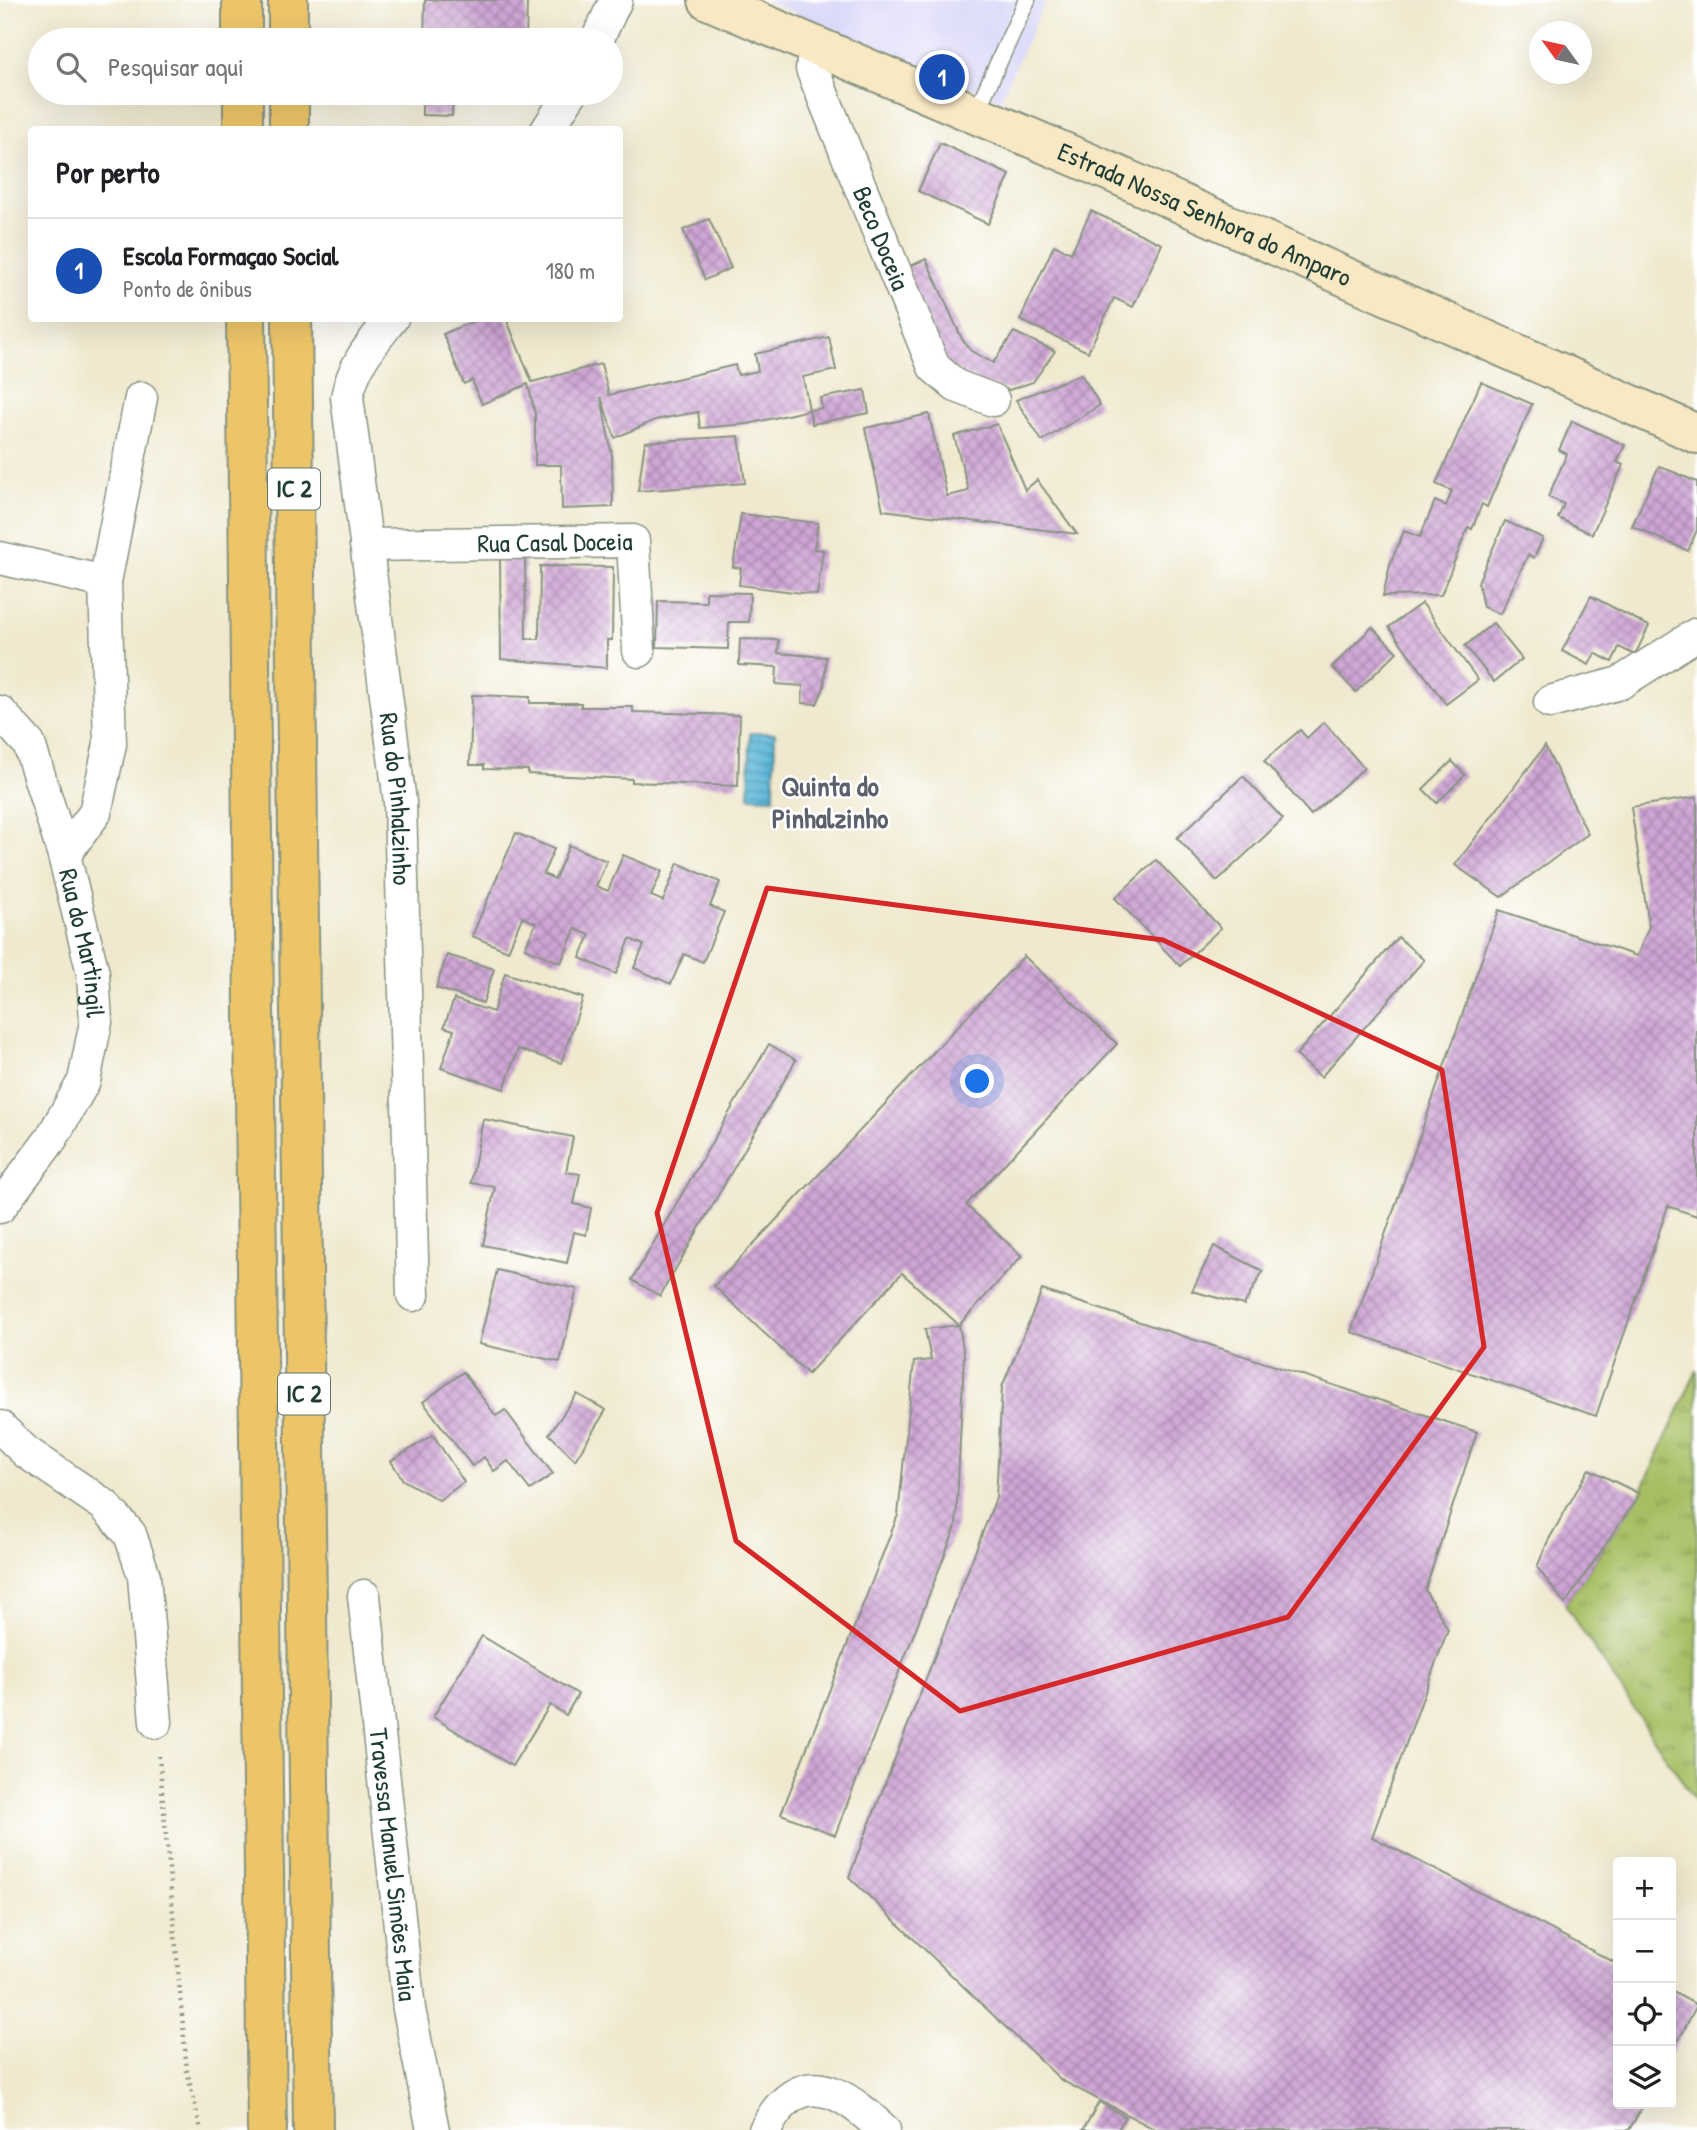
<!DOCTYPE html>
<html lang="pt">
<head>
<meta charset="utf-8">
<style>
  body { margin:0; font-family:"Patrick Hand",sans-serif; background:#f6f6f6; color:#202124 }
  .controls { position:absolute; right:21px; bottom:21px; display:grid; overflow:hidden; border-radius:7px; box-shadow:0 7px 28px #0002 }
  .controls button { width:63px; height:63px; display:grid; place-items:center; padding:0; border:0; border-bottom:2px solid #e0e0e0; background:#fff; color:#202124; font:35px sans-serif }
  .compass { position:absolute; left:1529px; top:21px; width:63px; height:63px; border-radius:50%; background:#fff; box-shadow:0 7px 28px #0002; rotate:303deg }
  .you { position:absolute; left:978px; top:1082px; width:24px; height:24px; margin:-18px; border:5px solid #fff; border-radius:50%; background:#1a73e8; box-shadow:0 0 0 10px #1a73e833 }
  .badge { display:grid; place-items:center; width:46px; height:46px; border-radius:50%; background:#0f766e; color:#fff; font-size:23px; font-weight:700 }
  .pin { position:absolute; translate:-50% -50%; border:4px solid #fff; box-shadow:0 2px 7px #0006 }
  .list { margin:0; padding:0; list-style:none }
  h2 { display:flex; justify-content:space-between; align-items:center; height:91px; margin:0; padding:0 28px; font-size:30px }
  h2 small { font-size:23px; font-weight:400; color:#757577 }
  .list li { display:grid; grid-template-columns:46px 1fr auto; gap:21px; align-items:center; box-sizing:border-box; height:105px; padding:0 28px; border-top:2px solid #e0e0e0 }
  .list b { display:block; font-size:26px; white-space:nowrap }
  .list p { margin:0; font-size:23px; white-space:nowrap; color:#757577 }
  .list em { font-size:23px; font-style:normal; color:#757577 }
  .icon { flex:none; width:38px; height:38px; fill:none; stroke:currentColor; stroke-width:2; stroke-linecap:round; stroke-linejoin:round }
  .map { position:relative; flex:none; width:1697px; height:2130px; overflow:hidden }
  .search { position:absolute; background:#fff; box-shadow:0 7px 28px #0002; left:28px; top:28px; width:595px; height:77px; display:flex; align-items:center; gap:18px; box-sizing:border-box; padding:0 24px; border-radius:38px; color:#757577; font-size:26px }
  .panel { position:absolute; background:#fff; box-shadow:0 7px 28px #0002; left:28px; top:126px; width:595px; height:196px; border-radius:7px }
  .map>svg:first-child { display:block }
  .built { fill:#d9d7f8 }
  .grass { fill:url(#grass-tufts); stroke:#637e4c; stroke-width:2 }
  .water { fill:url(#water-rules); stroke:#3c7a86; stroke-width:2 }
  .building { fill:url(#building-cross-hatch) }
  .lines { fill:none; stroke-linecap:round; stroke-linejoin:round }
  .lane-casing { stroke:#889382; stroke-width:19 }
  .street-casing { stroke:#889382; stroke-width:35 }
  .secondary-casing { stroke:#889382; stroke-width:42 }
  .highway-casing { stroke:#889382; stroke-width:42 }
  .path { stroke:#889382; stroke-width:4.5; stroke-dasharray:2 5; stroke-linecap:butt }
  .lane { stroke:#fff; stroke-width:16 }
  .street { stroke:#fff; stroke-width:32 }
  .secondary { stroke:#f8e8c3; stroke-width:38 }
  .highway { stroke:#edc569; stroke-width:38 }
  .marked { fill:none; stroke:#d62828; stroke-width:5; stroke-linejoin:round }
  .labels { text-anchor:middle; stroke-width:5; stroke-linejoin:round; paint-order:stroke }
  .shield { fill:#fff; stroke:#627771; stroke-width:2 }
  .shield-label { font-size:24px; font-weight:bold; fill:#1f3d34 }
  .street-label { font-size:26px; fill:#1f3d34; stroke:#fff }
  .neighbourhood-label { font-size:28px; font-weight:bold; fill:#5d616c; stroke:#fff }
</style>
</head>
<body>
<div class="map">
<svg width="1697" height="2130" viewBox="0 0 1697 2130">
  <defs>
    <pattern id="grass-tufts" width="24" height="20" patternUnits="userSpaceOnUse" patternTransform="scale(1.75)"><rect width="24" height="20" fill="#a7bf64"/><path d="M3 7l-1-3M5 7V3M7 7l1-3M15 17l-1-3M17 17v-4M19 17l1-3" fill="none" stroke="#879c53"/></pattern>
    <pattern id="water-rules" width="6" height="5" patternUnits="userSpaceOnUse" patternTransform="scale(1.75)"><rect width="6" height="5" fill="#5ab6d8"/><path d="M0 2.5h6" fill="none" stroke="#4a95b0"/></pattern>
    <pattern id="building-cross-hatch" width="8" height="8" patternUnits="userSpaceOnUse" patternTransform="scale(1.75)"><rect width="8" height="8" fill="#cfa5d5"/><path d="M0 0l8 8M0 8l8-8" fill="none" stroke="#a788ae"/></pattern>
  </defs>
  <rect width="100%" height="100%" fill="#fff"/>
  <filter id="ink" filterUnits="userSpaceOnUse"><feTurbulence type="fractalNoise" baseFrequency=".0143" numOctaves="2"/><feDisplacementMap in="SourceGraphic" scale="14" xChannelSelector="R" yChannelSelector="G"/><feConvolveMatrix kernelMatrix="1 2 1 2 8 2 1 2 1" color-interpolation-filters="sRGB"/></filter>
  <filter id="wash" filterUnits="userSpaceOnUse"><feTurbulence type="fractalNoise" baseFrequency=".00686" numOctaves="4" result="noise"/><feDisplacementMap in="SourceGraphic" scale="28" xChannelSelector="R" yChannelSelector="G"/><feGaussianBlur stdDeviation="1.57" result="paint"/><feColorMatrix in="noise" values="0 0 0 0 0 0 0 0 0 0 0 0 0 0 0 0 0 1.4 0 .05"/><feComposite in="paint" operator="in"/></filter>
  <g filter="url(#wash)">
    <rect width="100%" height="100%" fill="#f0e9cf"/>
    <!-- built -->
    <polygon class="built" points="764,0 1046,0 1000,100"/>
    <!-- grass -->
    <polygon class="grass" points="1697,1370 1697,1804 1565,1604 1640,1494"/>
    <!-- water -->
    <polygon class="water" points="750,733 775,733 774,798 749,797"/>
    <g id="blocks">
      <!-- building -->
      <g class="building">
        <polygon points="425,0 527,0 526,40 424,40"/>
        <polygon points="422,93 453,93 452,116 422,115"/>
        <polygon points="940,143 1010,175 988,224 918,191"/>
        <polygon points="1091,211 1162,244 1133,307 1114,298 1088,352 1020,320 1054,245 1071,253"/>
        <polygon points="709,219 731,268 705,280 683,230"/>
        <polygon points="926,259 962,339 971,351 993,363 1014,332 1055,351 1033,382 1009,390 980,383 945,362 905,268"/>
        <polygon points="480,318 506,318 532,382 601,364 609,395 735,365 738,375 758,371 755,354 829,337 836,370 803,377 809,410 748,424 700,428 698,412 655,420 615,438 601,397 612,455 613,507 562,509 561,465 535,465 535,414 528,384 482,404 472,380 464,384 443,334"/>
        <polygon points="1081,374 1100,405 1042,441 1016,400"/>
        <polygon points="1481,382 1532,404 1487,507 1482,504 1472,529 1468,527 1441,595 1383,596 1390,564 1404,531 1420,537 1435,501 1446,506 1452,491 1436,484"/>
        <polygon points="865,390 869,413 812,424 809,410 822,408 820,398"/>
        <polygon points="929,414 947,496 969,491 954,436 997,424 1025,490 1037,480 1077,534 883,510 865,428"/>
        <polygon points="1572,421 1625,445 1617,462 1623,465 1592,534 1558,518 1564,504 1548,497 1567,454 1559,450"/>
        <polygon points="739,436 745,483 638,491 645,442"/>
        <polygon points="1659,466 1697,482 1697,530 1688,551 1632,526"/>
        <polygon points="741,514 818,523 814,549 823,550 817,595 739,585 741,568 733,567"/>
        <polygon points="1505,521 1543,538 1534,558 1528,555 1500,614 1483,607 1478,582"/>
        <polygon points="500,556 525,556 526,639 539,639 540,566 613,567 612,640 607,640 607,668 501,659"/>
        <polygon points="706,592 750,593 749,622 729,622 728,649 657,647 658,601 706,602"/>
        <polygon points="1591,596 1649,626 1635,655 1619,647 1612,662 1595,653 1589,665 1562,651"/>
        <polygon points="1422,603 1478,680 1446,704 1389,627"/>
        <polygon points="1493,623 1522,659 1494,682 1465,646"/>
        <polygon points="1372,627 1397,652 1356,692 1332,667"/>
        <polygon points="740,639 779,640 778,653 826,657 824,687 817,704 802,703 803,686 776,684 777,667 739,665"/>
        <polygon points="472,695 530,697 530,703 581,703 581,707 633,707 633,712 740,715 738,786 632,782 632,779 528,774 528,770 484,769 484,765 470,765"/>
        <polygon points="1324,722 1364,768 1311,815 1264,761 1300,730 1307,738"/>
        <polygon points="1545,746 1588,834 1501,897 1455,865"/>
        <polygon points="1452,761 1465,775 1437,803 1423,789"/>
        <polygon points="1243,776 1283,819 1217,881 1177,838"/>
        <polygon points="1697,797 1697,1216 1668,1206 1596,1416 1351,1332 1499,910 1637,956 1649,926 1631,807"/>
        <polygon points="516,833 554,849 543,874 555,879 569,845 607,861 596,886 608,891 623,855 662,871 651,896 663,901 678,863 720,882 710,906 724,912 703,962 684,954 671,984 634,968 644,945 630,939 616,974 580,958 590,935 575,929 561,963 525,948 536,923 522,917 508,951 472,936"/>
        <polygon points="1156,860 1221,928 1180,966 1115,898"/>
        <polygon points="1398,937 1424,960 1321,1077 1296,1055"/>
        <polygon points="447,955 494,969 483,1003 436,988"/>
        <polygon points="1024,956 1117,1044 966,1205 1022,1256 959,1325 964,1355 956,1526 835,1835 781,1814 898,1515 914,1362 931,1360 925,1329 959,1325 902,1273 808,1374 714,1286"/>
        <polygon points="505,973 583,998 561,1063 518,1049 504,1089 441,1068 454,1030 444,1027 454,999 493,1012"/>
        <polygon points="769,1044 796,1060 660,1296 632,1280"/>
        <polygon points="483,1119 573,1137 566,1172 580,1174 574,1204 591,1208 586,1235 574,1232 567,1263 483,1245 495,1187 471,1183"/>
        <polygon points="1214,1246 1263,1271 1244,1305 1192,1291"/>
        <polygon points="497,1270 577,1289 560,1362 479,1344"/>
        <polygon points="1042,1290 1477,1432 1425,1590 1448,1629 1372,1837 1618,1964 1618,2104 1644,2104 1629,2130 1156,2130 1061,2080 849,1877 996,1498 1002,1387"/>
        <polygon points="463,1372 496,1416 505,1410 553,1474 530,1490 508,1461 494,1471 484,1457 472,1466 423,1402"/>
        <polygon points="577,1394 606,1410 575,1460 549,1434"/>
        <polygon points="433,1435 464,1482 439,1500 403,1480 391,1461"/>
        <polygon points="1589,1469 1640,1494 1565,1604 1537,1567 1548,1541"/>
        <polygon points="482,1636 578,1694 566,1715 550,1705 512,1766 433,1717"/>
        <polygon points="1671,1991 1697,2005 1671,2055"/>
        <polygon points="1099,2102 1125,2117 1118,2130 1083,2130"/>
      </g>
    </g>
  </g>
  <g filter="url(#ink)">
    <use href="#blocks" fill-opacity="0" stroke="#889382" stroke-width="2"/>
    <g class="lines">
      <!-- lane casing -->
      <g class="lane-casing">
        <polyline id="lane" points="975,114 1027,0"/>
      </g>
      <!-- street casing -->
      <g class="street-casing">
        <g id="street">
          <polyline points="597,40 616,0"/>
          <path id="s1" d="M 815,46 L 812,69 L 934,367 L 956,386 L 993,400"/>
          <polyline points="547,130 571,93"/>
          <path id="s2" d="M 392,318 C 371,345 354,363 347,397 L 400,802 L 413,1295"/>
          <path id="s3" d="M 366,545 L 633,541 L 639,651"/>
          <polyline points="0,558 105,582"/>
          <polyline points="1550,702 1620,683 1697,634"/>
          <path id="s4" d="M 0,712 L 29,744 L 64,855 L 93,973 L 96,1022 L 84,1081 L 51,1139 L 0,1207"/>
          <polyline points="64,855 95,813 110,744 105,582 141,398"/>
          <polyline points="0,1427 26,1452 104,1505 130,1534 144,1576 156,1722"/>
          <path id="s5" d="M 364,1596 L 409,2009 L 433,2130"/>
          <path d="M 765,2130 C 769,2123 774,2113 780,2107 C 816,2067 855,2104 884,2130"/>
        </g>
      </g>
      <!-- secondary casing -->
      <g class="secondary-casing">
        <g id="secondary">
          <path id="s6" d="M 708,0 L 1113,173 L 1697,434"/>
        </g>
      </g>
      <!-- highway casing -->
      <g class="highway-casing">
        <g id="highway">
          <polyline points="242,0 242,40"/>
          <polyline points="288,0 288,40"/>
          <polyline points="243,93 243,130"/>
          <polyline points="289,93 289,130"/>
          <polyline points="246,318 267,2130"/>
          <polyline points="292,318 313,2130"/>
        </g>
      </g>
      <!-- path -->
      <polyline class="path" points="159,1756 187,2071 201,2130"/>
      <!-- lane -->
      <use href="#lane" class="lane"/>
      <!-- street -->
      <use href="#street" class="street"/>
      <!-- secondary -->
      <use href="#secondary" class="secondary"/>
      <!-- highway -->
      <use href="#highway" class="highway"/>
    </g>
  </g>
  <!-- marked area -->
  <path class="marked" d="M 767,888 L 1163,940 L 1442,1070 L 1484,1347 L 1288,1617 L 960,1711 L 736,1541 L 657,1213 Z"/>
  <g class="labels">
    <!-- shield labels -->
    <g class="shield">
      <rect x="268" y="468.5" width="52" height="41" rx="5"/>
      <rect x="278" y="1373.5" width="52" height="41" rx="5"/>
    </g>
    <g class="shield-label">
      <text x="294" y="497">IC 2</text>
      <text x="304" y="1402">IC 2</text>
    </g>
    <!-- street labels -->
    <g class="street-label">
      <text dy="9" stroke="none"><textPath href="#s6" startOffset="541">Estrada Nossa Senhora do Amparo</textPath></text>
      <text dy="9" stroke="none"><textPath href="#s1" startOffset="206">Beco Doceia</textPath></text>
      <text dy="9" stroke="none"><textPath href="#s3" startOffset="189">Rua Casal Doceia</textPath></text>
      <text dy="9" stroke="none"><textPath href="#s2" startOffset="497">Rua do Pinhalzinho</textPath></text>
      <text dy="9" stroke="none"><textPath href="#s4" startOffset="250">Rua do Martingil</textPath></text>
      <text dy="9" stroke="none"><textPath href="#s5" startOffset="270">Travessa Manuel Simões Maia</textPath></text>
    </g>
    <!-- neighbourhood labels -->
    <g class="neighbourhood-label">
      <text x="830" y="796">Quinta do<tspan x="830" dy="32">Pinhalzinho</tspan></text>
    </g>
  </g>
</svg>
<div class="controls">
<button>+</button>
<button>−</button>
<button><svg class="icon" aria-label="locate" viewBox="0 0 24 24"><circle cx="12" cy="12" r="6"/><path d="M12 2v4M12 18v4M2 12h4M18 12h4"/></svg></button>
<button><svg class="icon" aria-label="layers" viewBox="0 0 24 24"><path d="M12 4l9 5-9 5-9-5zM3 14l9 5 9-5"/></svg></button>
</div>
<svg class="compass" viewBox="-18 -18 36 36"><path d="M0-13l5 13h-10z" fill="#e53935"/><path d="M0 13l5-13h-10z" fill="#757577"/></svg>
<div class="you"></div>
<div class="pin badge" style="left:942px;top:77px;background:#1a4fb4">1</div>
<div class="search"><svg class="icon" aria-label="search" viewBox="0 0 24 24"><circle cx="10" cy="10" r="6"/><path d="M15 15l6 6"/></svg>Pesquisar aqui</div>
<section class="panel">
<h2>Por perto<small></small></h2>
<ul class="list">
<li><span class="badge" style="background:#1a4fb4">1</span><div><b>Escola Formaçao Social</b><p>Ponto de ônibus</p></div><em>180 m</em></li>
</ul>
</section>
</div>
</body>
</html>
